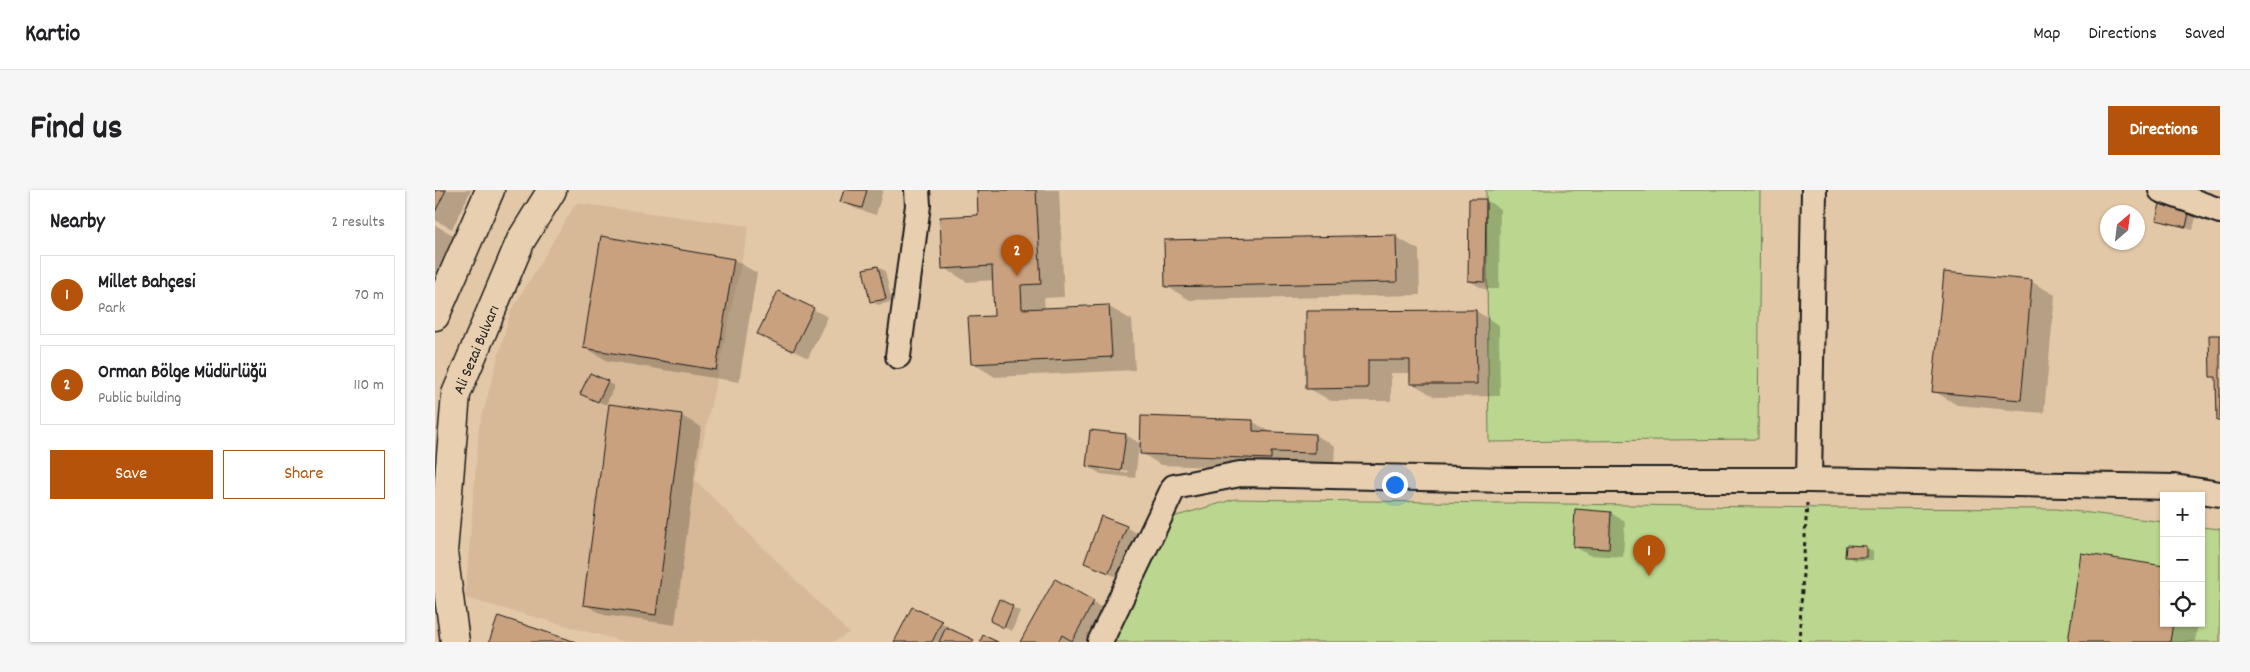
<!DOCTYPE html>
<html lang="en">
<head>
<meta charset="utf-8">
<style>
  body { margin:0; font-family:Dekko,sans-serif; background:#f6f6f6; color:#202124 }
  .controls { position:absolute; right:15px; bottom:15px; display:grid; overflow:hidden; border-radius:0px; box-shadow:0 1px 4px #0004 }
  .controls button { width:45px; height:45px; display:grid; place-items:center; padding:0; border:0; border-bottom:1px solid #e0e0e0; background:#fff; color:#202124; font:25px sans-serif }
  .compass { position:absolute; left:1665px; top:15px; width:45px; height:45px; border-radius:50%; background:#fff; box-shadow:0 1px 4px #0004; rotate:28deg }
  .you { position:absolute; left:959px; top:294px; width:18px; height:18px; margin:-12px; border:4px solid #fff; border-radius:50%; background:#1a73e8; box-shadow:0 0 0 8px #1a73e833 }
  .badge { display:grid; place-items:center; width:32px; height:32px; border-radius:50%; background:#b45309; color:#fff; font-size:16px; font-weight:700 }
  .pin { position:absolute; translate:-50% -41px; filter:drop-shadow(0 1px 2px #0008) }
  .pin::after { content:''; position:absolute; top:26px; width:18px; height:15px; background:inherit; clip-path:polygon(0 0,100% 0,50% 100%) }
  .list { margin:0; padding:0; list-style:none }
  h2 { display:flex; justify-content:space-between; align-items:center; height:65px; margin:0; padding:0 20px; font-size:21px }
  h2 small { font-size:16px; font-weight:400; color:#757577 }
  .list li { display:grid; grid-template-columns:32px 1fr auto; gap:15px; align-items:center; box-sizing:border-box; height:80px; margin:0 10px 10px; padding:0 10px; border:1px solid #e0e0e0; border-radius:0px }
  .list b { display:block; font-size:19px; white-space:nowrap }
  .list p { margin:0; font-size:16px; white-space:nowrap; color:#757577 }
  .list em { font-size:16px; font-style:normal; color:#757577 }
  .actions { display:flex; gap:10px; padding:15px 20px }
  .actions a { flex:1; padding:11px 0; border:1px solid #b45309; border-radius:0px; text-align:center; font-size:18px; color:#b45309 }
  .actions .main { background:#b45309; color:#fff }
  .icon { flex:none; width:28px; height:28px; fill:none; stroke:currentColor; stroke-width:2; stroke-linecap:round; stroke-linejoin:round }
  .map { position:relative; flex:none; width:1785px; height:452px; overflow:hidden; border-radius:0px }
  header { display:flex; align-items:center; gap:30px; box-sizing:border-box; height:70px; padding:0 25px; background:#fff; border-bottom:1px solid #e0e0e0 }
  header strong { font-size:24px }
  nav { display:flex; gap:28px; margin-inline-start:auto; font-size:18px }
  .intro { display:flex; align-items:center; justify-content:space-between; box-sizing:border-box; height:120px; padding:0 30px }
  h1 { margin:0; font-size:35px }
  .button { padding:12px 22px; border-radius:0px; background:#b45309; color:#fff; font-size:18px; font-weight:700 }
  main { display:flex; gap:30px; padding:0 30px }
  aside { flex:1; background:#fff; border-radius:0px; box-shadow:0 1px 4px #0004 }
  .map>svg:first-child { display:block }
  .built { fill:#d7b998 }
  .green { fill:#bbd68e; stroke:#6c7955 }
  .shadow { fill:#0003; fill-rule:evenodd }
  .building { fill:#c9a17f; stroke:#1c1c1c }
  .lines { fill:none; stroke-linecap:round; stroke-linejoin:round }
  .minor-casing { stroke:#1c1c1c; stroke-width:28 }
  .major-casing { stroke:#1c1c1c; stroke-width:31 }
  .path { stroke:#1c1c1c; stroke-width:3; stroke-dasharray:4 4; stroke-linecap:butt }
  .minor { stroke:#e7cfaf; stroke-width:24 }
  .major { stroke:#e7cfaf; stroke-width:28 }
  .labels { text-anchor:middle; stroke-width:4; stroke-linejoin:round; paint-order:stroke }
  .street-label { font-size:16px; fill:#1c1c1c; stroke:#e7cfaf }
</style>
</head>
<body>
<header>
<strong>Kartio</strong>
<nav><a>Map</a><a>Directions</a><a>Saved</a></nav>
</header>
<div class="intro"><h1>Find us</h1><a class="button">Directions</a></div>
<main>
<aside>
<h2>Nearby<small>2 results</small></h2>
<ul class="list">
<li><span class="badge">1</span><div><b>Millet Bahçesi</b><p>Park</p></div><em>70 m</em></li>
<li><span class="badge">2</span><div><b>Orman Bölge Müdürlüğü</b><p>Public building</p></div><em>110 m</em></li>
</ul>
<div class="actions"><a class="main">Save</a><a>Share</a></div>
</aside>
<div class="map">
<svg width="1785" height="452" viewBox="0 0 1785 452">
  <rect width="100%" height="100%" fill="#e3c8a7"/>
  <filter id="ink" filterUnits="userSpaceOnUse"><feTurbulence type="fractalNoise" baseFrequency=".02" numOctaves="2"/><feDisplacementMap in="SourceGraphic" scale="10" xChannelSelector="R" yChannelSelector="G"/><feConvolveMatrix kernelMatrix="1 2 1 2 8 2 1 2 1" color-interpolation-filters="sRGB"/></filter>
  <g filter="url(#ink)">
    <!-- built -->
    <polygon class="built" points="141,13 314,36 260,290 414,443 398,452 190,452 30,408 44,237 75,123"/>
    <!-- green -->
    <g class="green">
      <polygon points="1051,0 1325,0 1323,249 1054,252"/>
      <polygon points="800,309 1392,318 1621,319 1729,332 1729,433 1766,433 1766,337 1785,339 1785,452 675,452 721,332"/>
    </g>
    <!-- shadow -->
    <g class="shadow">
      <polygon points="0,0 36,0 17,39 0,30"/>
      <polygon points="410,0 448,0 441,25 421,19 407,11"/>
      <polygon points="543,0 624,0 629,107 609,108 610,120 674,117 697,130 700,180 560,187 537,173 561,127 559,90 532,92 509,78 545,26"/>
      <polygon points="1051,10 1065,19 1064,99 1049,99 1034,91"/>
      <polygon points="1727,12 1762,23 1758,40 1730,33 1723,29"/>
      <polygon points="0,35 22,47 0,92"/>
      <polygon points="961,47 984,60 985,105 755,110 731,96"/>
      <polygon points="167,48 299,70 322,83 304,192 173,171 149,157"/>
      <polygon points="443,77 450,81 457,112 443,115 436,111"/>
      <polygon points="1510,83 1597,92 1620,105 1609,223 1522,215 1499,201"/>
      <polygon points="344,102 393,127 373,168 338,151"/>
      <polygon points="1041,121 1064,135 1065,206 1000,207 977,193 977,183 956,183 956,211 896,211 873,198 872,122"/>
      <polygon points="172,192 179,196 171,215 154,207"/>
      <polygon points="176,216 247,226 266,237 240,435 169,425 149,414"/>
      <path d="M 818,232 L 838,243 L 880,245 L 900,256 L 899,274 L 856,272 L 855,280 L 726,275 L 706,263 L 706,256 L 704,256 L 700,288 L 666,284 L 652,276 L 691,245 L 706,254 ZM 666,277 L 693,281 L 692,283 L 666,280 Z"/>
      <polygon points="1175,323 1190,331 1188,367 1154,365 1140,357"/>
      <polygon points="691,337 705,345 688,390 650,373"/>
      <polygon points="1412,357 1431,357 1438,361 1438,370 1419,370 1412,366"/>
      <polygon points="620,391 678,424 662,452 586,452"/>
      <polygon points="1766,391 1769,393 1766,411"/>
      <polygon points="564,411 585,421 577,441 563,435"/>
      <polygon points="477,418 507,433 521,441 520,442 540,452 461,452"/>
      <polygon points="1729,433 1763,433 1760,452 1634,452"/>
    </g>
    <!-- building -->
    <g class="building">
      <polygon points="0,0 11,0 0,22"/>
      <polygon points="409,0 432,0 427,18 405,12"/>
      <polygon points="542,0 601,0 606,94 586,95 587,119 674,115 677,167 536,174 533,127 559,126 557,76 507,79 505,27 543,25"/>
      <polygon points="1034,9 1051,9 1050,92 1033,91"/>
      <polygon points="1726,10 1755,18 1751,37 1721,30"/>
      <polygon points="961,45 962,92 730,97 729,50"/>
      <polygon points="166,46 299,69 281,180 148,158"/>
      <polygon points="443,76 451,109 435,112 428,79"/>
      <polygon points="1509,82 1597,90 1586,210 1497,202"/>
      <polygon points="343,101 379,118 358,161 322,144"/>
      <polygon points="1041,120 1042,194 975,194 975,170 933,170 933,198 871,199 871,121"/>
      <polygon points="1774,145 1785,145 1785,231 1782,231 1781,187 1775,187"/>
      <polygon points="155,183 173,191 163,212 145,204"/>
      <polygon points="174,214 247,224 221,425 148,415"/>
      <polygon points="706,226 818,230 818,241 880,244 880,263 836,262 836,269 705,264"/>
      <polygon points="655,240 691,244 686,281 651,276"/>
      <polygon points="1140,319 1176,322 1174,359 1138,357"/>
      <polygon points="666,326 692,336 674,383 649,373"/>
      <polygon points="1411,355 1431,356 1431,367 1410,367"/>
      <polygon points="1646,363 1729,376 1729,433 1738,433 1735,452 1633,452"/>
      <polygon points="620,389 659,411 637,451 627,445 623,452 585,452"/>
      <polygon points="564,409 578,416 569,438 555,431"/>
      <polygon points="477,417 507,431 497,452 459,452"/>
      <polygon points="63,426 141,452 54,452"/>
      <polygon points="511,437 539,450 537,452 504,452"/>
      <polygon points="548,445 563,452 545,452"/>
    </g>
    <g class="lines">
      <!-- minor casing -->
      <g class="minor-casing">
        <g id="minor">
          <polyline points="1726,0 1785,21"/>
          <polyline points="463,166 483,15 482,0"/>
          <polyline points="1374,290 1379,0"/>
          <polyline points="665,452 739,297 805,284 1073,290 1374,290 1739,297 1785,304"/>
        </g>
      </g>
      <!-- major casing -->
      <g class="major-casing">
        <g id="major">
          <polyline points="0,126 55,0"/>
          <path id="s1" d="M 20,452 L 8,362 L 21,204 L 86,50 L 117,0"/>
        </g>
      </g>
      <!-- path -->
      <polyline class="path" points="1364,452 1372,313"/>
      <!-- minor -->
      <use href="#minor" class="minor"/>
      <!-- major -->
      <use href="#major" class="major"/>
    </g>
  </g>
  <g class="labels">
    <!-- street labels -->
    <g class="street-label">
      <text dy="6" stroke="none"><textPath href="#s1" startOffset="298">Ali Sezai Bulvarı</textPath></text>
    </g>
  </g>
</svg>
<div class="controls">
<button>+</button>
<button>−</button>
<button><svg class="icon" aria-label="locate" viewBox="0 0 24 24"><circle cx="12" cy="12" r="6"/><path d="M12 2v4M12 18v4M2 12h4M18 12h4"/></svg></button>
</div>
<svg class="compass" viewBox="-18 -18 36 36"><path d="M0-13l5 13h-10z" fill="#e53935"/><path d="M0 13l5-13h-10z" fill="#757577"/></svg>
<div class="you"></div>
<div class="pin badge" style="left:1214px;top:386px">1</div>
<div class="pin badge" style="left:582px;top:86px">2</div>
</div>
</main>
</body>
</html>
